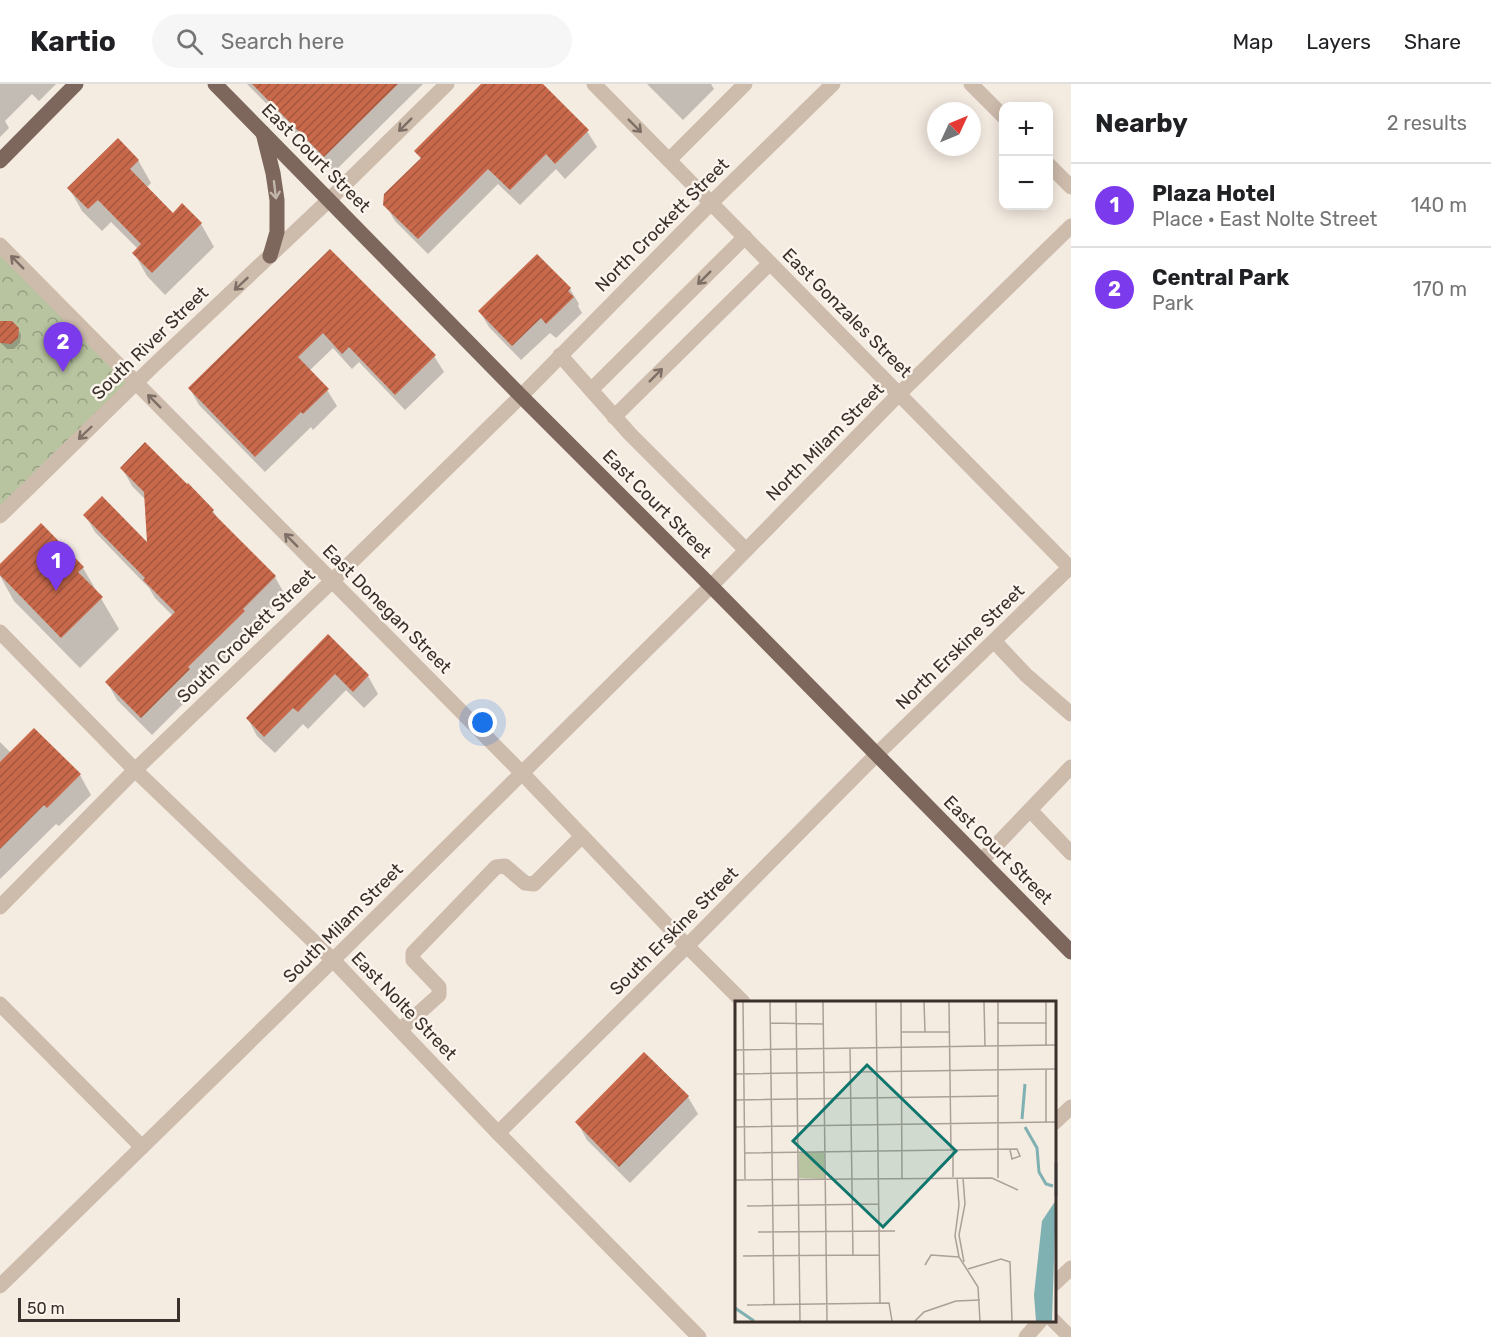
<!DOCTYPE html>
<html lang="en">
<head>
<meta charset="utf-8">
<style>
  body { margin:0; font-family:Rubik,sans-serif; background:#f6f6f6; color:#202124 }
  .controls { position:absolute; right:18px; top:18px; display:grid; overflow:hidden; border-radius:12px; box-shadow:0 3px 15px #0003 }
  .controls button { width:54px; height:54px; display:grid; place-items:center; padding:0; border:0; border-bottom:2px solid #e0e0e0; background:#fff; color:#202124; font:30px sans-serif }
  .compass { position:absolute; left:927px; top:18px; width:54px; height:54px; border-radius:50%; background:#fff; box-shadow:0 3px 15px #0003; rotate:46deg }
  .scale { position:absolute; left:18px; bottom:15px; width:162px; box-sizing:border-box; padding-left:6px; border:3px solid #3b302b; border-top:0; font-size:16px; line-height:21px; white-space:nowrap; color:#3b302b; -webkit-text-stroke:4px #fbf5ee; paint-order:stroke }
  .you { position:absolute; left:483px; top:639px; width:21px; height:21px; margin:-15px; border:4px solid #fff; border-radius:50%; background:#1a73e8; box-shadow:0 0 0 9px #1a73e833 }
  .badge { display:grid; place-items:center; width:39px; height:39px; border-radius:50%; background:#7c3aed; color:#fff; font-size:20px; font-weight:700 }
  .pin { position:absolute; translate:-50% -50px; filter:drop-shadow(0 2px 3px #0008) }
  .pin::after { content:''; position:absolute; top:32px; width:21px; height:18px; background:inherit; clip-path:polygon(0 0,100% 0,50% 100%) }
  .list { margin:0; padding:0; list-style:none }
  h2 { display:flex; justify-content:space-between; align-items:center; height:78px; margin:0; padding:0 24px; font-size:26px }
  h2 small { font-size:20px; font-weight:400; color:#757577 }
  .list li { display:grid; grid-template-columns:39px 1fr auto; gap:18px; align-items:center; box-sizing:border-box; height:84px; padding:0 24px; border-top:2px solid #e0e0e0 }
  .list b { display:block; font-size:22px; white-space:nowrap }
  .list p { margin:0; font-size:20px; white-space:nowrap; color:#757577 }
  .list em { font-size:20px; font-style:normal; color:#757577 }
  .icon { flex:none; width:33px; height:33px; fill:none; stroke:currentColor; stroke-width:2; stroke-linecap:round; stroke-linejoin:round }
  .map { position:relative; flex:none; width:1071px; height:1253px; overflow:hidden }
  header { display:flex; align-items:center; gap:36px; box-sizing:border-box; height:84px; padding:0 30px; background:#fff; border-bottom:2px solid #e0e0e0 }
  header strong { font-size:28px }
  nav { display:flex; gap:33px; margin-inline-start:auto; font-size:21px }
  .search { width:420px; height:54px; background:#f6f6f6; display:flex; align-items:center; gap:15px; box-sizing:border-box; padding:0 21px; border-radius:33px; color:#757577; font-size:22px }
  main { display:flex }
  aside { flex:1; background:#fff }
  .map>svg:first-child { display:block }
  .park { fill:url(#park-crowns) }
  .shadow { fill:#0003 }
  .building { fill:url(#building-hatch) }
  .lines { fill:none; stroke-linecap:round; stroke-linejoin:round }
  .minor { stroke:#cdbbac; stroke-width:15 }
  .major { stroke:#7d675c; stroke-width:15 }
  .oneway { stroke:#7d6f65 }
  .oneway2 { stroke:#c2b5ac }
  .labels { text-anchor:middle; stroke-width:5; stroke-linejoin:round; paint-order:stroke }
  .street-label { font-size:18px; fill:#3b302b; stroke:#fbf5ee }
  .inset-river { fill:none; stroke:#7fb0b2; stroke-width:3 }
  .inset-road { fill:none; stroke:#aaa098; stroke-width:1.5 }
  .view { fill:#0f766e; fill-opacity:0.15; stroke:#0f766e; stroke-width:3 }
  .inset-edge { fill:none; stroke:#3b302b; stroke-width:3 }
</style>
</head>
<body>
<header>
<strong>Kartio</strong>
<div class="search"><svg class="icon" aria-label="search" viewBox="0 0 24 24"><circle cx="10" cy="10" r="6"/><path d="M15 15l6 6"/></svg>Search here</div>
<nav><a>Map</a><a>Layers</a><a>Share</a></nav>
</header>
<main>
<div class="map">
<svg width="1071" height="1253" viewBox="0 0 1071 1253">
  <defs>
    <pattern id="park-crowns" width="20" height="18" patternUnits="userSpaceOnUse" patternTransform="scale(1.5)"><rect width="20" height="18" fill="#b8c4a0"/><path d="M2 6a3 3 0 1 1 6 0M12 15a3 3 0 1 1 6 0" fill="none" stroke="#97a083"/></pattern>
    <pattern id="building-hatch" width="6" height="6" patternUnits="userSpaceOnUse" patternTransform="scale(1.5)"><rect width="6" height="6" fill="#c8694b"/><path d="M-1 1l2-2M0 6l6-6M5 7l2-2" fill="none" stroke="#a4573f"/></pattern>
  </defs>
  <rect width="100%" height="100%" fill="#f4ebe1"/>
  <!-- park -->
  <polygon class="park" points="0,161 136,299 0,432"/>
  <!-- shadow -->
  <g class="shadow">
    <polygon points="0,0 56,0 39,17 32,10 5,37 9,44 0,53"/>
    <polygon points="247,0 423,0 334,88"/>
    <polygon points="484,0 541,0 587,47 597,63 565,95 556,85 520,121 498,100 428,170 395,137 385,120 422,76 416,67"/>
    <polygon points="647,0 711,0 714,5 683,36"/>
    <polygon points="138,76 151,99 146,104 173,131 201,140 214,163 165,211 147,192 134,169 138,165 111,138 102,147 82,127 69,104"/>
    <polygon points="330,167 434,272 444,288 405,326 359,278 352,285 333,264 309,287 327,306 337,322 313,346 311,343 265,388 199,321 190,305"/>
    <polygon points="537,172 570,205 579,220 578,222 582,229 556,254 550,249 521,276 489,243 480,228"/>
    <polygon points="0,241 18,245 21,251 20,259 14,265 7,265 0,258"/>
    <polygon points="122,384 187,403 188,401 213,427 219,436 275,493 285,511 253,544 254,546 198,602 199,604 152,651 117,616 107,598 173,532 155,514 149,504 95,448 85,431 148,462 146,416 132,402"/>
    <polygon points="0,482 83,484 119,545 80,584 14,517 0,492"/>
    <polygon points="328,553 368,592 378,610 364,624 346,606 308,645 303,640 275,669 257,652 248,635"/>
    <polygon points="0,658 11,669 80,691 91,711 59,742 56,740 0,795"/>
    <polygon points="688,1013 698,1030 630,1099 587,1056 577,1038"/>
  </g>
  <!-- building -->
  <g class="building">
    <polygon points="252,0 398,0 324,73"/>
    <polygon points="481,0 543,0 589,46 555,80 546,70 510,106 488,85 418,155 383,121 384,110 421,74 414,67"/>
    <polygon points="118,54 139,76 130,85 173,129 182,119 202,139 152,189 132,169 141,160 98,116 88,125 67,104"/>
    <polygon points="330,165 436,271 395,311 349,263 342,270 323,249 298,273 329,305 303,330 301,328 255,373 188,304"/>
    <polygon points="537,170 571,204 568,207 574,213 546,240 541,234 512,262 478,227"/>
    <polygon points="0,237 12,237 19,244 18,254 11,260 0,259"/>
    <polygon points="145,358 187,400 188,399 214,426 212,428 276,492 243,525 245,527 188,583 190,585 141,634 105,598 175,528 143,496 145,494 83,431 102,412 147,458 144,408 120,384"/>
    <polygon points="41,439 84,483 78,488 103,513 61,554 0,491 0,480"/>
    <polygon points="328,550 369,591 353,608 335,590 298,628 293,624 264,653 246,634"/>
    <polygon points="34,644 81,690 47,724 44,721 0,765 0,678"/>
    <polygon points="644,968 689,1012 619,1083 575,1038"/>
  </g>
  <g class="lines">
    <!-- minor -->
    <g class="minor">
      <polyline points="594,0 1071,485"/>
      <polyline points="971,0 1004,33"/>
      <polyline points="669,76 745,0"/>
      <polyline points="1048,80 1071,103"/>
      <polyline points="0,161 522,689 687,862 743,918"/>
      <polyline points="560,271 630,350 746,466"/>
      <polyline points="591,306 745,153"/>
      <polyline points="614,333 770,179"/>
      <polyline points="0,432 151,284 329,116 447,0"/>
      <polyline points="0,548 135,686 333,876 498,1049 699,1253"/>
      <polyline points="994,557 1026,591 1071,630"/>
      <polyline points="1030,726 1071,769"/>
      <polyline points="981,777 1071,683"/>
      <polyline points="0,823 135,686 332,497 521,312 711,119 833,0"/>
      <polyline points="0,920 142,1063"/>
      <polyline points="400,946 439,911 439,903 413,876 413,869 496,783 505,782 525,799 534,800 582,752"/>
      <polyline points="1054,1039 1071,1023"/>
      <polyline points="498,1049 687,862 876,671 1071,482"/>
      <polyline points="1054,1200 1071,1184"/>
      <polyline points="0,1202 333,876 711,502 899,310 1071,142"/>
      <polyline points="1053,1236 1070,1253"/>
      <polyline points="1026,1253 1041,1236"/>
    </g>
    <!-- major -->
    <g class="major">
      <polyline points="215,0 521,312 711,502 1071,868"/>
      <polyline points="263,49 273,89 277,116 277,148 270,172"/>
      <polyline points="0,77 76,0"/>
    </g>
  </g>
  <!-- one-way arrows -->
  <defs><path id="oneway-shaft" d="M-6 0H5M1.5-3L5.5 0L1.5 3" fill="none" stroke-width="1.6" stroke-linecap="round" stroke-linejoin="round" transform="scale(1.5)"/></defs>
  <g class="oneway">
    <use href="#oneway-shaft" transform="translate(405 41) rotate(135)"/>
    <use href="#oneway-shaft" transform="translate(635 42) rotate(45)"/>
    <use href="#oneway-shaft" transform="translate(17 178) rotate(-135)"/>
    <use href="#oneway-shaft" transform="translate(704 194) rotate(135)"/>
    <use href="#oneway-shaft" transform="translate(241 200) rotate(137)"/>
    <use href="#oneway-shaft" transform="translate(656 291) rotate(-45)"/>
    <use href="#oneway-shaft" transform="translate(154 317) rotate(-135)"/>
    <use href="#oneway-shaft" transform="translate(85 349) rotate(136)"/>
    <use href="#oneway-shaft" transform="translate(291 456) rotate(-135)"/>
  </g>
  <use class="oneway2" href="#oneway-shaft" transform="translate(275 106) rotate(83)"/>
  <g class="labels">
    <!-- street labels -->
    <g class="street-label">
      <text transform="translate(316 74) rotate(45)" y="6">East Court Street</text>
      <text transform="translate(662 141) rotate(-45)" y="6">North Crockett Street</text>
      <text transform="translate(847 229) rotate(45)" y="6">East Gonzales Street</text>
      <text transform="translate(150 259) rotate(-44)" y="6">South River Street</text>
      <text transform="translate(825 358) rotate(-45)" y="6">North Milam Street</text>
      <text transform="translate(657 420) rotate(45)" y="6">East Court Street</text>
      <text transform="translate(387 525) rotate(45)" y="6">East Donegan Street</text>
      <text transform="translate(246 552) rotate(-44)" y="6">South Crockett Street</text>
      <text transform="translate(960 563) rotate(-44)" y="6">North Erskine Street</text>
      <text transform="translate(998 766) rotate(45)" y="6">East Court Street</text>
      <text transform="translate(343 839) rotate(-45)" y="6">South Milam Street</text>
      <text transform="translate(674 847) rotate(-45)" y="6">South Erskine Street</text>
      <text transform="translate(404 922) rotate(46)" y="6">East Nolte Street</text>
    </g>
  </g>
  <!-- overview -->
  <g transform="translate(735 917)">
    <rect width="321" height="321" fill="#f4ebe1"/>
    <path d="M 64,151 L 89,151 L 90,178 L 64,177 Z" fill="#b8c4a0"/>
    <path d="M 321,199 L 317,320 L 301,320 L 299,294 L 307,220 Z" fill="#7fb0b2"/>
    <path class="inset-river" d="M 287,118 L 290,83M 290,126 L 302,147 L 304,171 L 311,183 L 318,185M 321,162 L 321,195M 0,307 L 19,320"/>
    <path class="inset-road" d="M 8,1 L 10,178M 35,1 L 39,303M 61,1 L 65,320M 88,1 L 92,320M 141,1 L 145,302M 166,1 L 167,177M 189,1 L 190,31M 214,1 L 216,150M 249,1 L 250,45M 263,1 L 263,177M 35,22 L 88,23M 262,22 L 312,22M 166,31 L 214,31M 311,44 L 311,1M 115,47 L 118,255M 0,49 L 321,44M 311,69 L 311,121M 0,73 L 321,68M 0,99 L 264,95M 0,126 L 321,121M 218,150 L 218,176M 10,152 L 282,148 L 285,155 L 277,158 L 275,149M 222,177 L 224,204 L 220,235 L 224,256 L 243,286 L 245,320M 228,177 L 230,203 L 224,234 L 229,261M 0,179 L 257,177 L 283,189M 12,205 L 144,203M 23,231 L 160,230M 8,255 L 144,254M 190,264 L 196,254 L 224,256M 233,268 L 266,258 L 275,261 L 277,320M 12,304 L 154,302 L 157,320M 180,320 L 189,311 L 221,300 L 245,299"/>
    <path class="view" d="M 132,64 L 221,150 L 148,226 L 58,140 Z"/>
    <rect width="321" height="321" class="inset-edge"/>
  </g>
</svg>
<div class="controls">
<button>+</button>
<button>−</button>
</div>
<svg class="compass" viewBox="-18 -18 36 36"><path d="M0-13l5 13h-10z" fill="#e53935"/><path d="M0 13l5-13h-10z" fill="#757577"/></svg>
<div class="scale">50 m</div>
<div class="you"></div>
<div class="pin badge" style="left:56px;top:507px">1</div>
<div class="pin badge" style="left:63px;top:288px">2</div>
</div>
<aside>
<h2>Nearby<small>2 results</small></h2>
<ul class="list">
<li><span class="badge">1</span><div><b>Plaza Hotel</b><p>Place · East Nolte Street</p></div><em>140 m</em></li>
<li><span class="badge">2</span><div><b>Central Park</b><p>Park</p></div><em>170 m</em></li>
</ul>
</aside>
</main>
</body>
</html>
